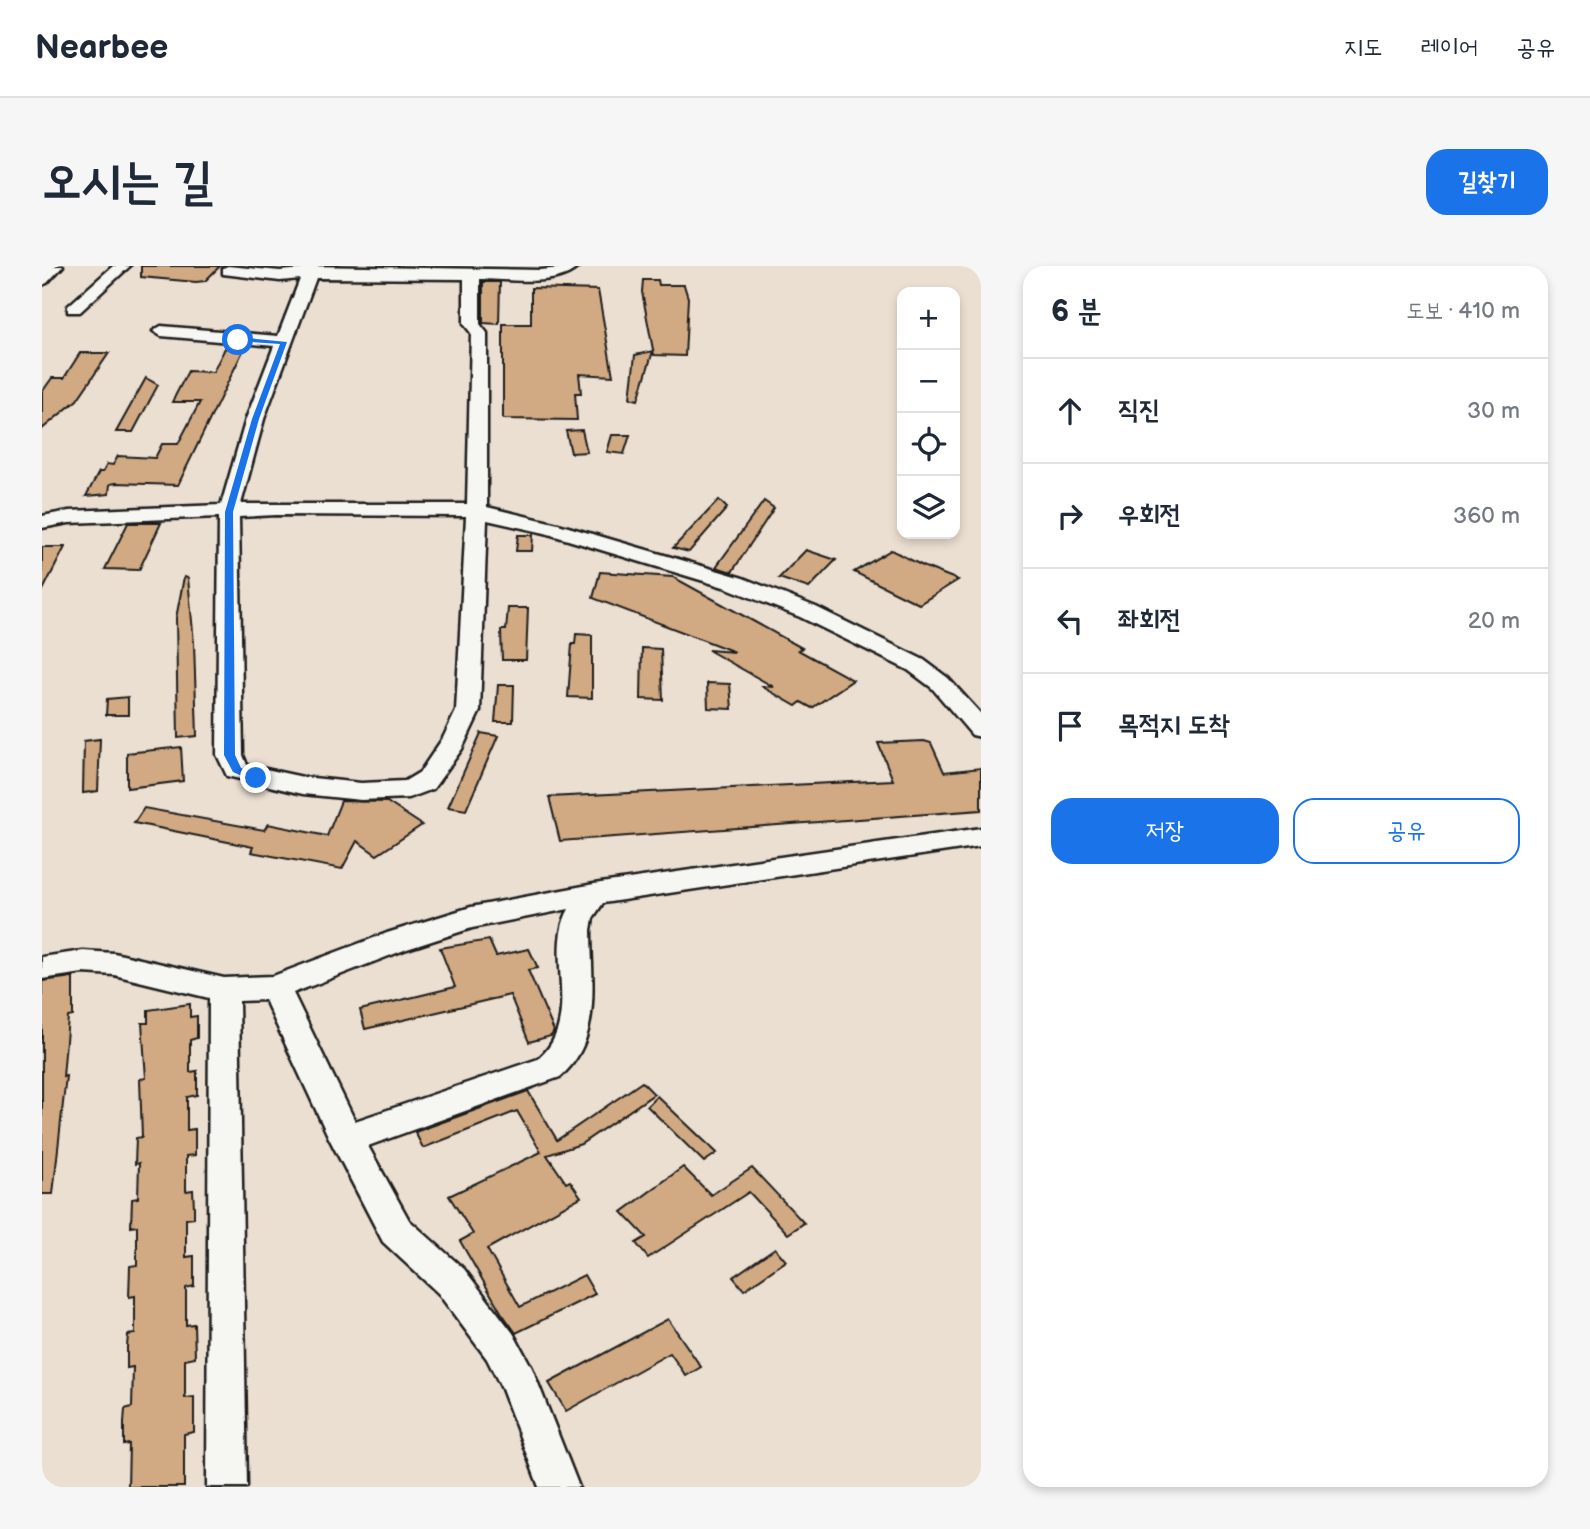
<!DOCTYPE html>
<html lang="ko">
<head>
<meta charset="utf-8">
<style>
  body { margin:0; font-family:"Balsamiq Sans","Poor Story",sans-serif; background:#f6f6f7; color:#1f2937 }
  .controls { position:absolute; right:21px; top:21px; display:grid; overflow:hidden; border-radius:14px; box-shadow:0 4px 10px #0003 }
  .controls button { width:63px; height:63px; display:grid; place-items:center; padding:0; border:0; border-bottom:2px solid #e0e1e3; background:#fff; color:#1f2937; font:35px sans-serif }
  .stop { position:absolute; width:21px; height:21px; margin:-16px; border:5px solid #1a73e8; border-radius:50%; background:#fff }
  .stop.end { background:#1a73e8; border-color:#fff; box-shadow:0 2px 7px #0008 }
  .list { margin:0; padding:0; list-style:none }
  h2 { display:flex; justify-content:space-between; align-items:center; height:91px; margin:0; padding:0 28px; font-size:30px }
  h2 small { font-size:23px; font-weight:400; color:#747a83 }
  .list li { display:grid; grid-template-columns:46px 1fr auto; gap:21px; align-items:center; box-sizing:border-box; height:105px; padding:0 28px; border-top:2px solid #e0e1e3 }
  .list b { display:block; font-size:26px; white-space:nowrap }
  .list em { font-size:23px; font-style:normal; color:#747a83 }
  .actions { display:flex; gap:14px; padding:21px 28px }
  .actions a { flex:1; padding:16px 0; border:2px solid #1a73e8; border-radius:21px; text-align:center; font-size:24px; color:#1a73e8 }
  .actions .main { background:#1a73e8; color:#fff }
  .icon { flex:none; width:38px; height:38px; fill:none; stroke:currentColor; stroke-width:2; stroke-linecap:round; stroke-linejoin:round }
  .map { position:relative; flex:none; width:939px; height:1221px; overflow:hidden; border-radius:21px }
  header { display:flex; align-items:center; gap:42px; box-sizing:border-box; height:98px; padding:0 35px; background:#fff; border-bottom:2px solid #e0e1e3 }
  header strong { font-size:33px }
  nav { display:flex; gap:38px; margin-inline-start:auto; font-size:24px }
  .intro { display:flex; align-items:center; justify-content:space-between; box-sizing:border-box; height:168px; padding:0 42px }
  h1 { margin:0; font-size:49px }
  .button { padding:18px 32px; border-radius:21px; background:#1a73e8; color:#fff; font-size:24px; font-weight:700 }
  main { display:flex; gap:42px; padding:0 42px }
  aside { flex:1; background:#fff; border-radius:21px; box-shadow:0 4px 10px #0003 }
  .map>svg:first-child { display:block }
  .building { fill:#d1aa83; stroke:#1c1c1c; stroke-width:2 }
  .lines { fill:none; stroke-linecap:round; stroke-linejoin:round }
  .minor-casing { stroke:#1c1c1c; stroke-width:5 }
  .minor { fill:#f6f6f2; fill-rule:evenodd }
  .route { fill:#1a73e8 }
</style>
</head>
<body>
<header>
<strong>Nearbee</strong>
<nav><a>지도</a><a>레이어</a><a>공유</a></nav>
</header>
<div class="intro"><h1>오시는 길</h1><a class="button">길찾기</a></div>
<main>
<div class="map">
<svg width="939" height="1221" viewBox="0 0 939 1221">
  <rect width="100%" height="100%" fill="#ebdfd1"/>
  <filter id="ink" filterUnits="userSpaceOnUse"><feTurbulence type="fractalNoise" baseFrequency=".0143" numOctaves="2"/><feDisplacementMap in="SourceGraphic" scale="14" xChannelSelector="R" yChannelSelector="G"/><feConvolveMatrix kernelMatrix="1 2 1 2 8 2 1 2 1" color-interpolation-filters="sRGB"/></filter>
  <g filter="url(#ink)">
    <!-- building -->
    <g class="building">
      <polygon points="99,0 178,0 163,15 154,16 99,11"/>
      <polygon points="601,14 616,14 617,19 642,19 646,32 643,90 612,89 600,26"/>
      <polygon points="441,16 458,16 457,58 441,57"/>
      <polygon points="489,22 556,24 571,110 537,108 539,127 533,127 535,154 461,153 461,58 489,58"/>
      <polygon points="183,82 202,83 136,219 74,217 68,218 67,228 44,230 57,206 61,206 65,198 71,199 76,190 113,192 120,178 136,178 158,136 130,136 146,105 171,106"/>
      <polygon points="611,85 596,134 588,132 593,89"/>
      <polygon points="38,87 67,87 35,134 0,163 0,126 10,112 22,112"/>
      <polygon points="104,112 116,119 91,166 74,166"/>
      <polygon points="540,164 545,186 529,187 524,165"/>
      <polygon points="570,169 588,169 582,188 565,186"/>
      <polygon points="677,234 685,242 647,286 631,282"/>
      <polygon points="722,235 732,242 690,306 674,301"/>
      <polygon points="86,257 119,257 97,304 63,303"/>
      <polygon points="476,269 491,269 490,285 474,285"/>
      <polygon points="0,281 23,281 0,326"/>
      <polygon points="764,284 794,294 767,322 737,312"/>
      <polygon points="849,284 883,301 916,314 877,338 812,306"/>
      <polygon points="558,306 631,311 760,382 756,384 811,414 770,442 759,436 754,440 719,420 732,421 666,384 693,386 551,332"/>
      <polygon points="142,311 146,312 152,377 155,470 136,472 134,352"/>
      <polygon points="466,342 486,342 484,394 460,394 459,364 464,364"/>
      <polygon points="534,368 550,369 550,432 526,431 530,378 533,378"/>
      <polygon points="600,382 619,383 621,434 599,433"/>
      <polygon points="665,417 688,418 690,443 666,442"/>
      <polygon points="456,419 472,419 471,456 453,456"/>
      <polygon points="86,431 86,449 64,449 65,433"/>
      <polygon points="439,467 456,470 424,544 406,541"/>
      <polygon points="58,473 56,525 41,527 42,475"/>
      <polygon points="882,475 889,477 902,506 939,502 939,544 518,575 507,531 851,514 836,477"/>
      <polygon points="139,481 141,515 85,522 85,487"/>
      <polygon points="299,535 345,536 380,559 335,589 315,575 300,603 209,586 211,581 92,557 102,542 222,564 226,558 285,570"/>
      <polygon points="447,674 454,690 487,683 496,702 486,704 512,765 509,770 487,776 468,729 323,763 318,744 413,721 398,682"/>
      <polygon points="31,711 31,750 26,751 21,811 24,810 11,928 0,928 0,715"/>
      <polygon points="148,738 148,751 155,750 155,772 148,774 148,806 155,805 155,829 145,831 145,864 153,863 153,889 144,890 144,925 151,924 152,942 152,952 144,953 144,991 152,990 152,1020 144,1022 144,1059 152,1058 153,1091 143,1093 143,1132 152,1131 152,1166 142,1168 142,1221 86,1221 87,1178 82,1179 82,1157 83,1143 90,1141 91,1101 85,1102 85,1081 86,1069 93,1068 93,1030 87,1031 88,1000 95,999 95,960 89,961 90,933 96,932 97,897 93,898 94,872 100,871 98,813 104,812 100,757 106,757 106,744"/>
      <polygon points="600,816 612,828 539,878 505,889 524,917 528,915 539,931 445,983 478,1041 542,1009 553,1028 474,1067 459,1046 418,975 431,968 407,930 499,886 475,845 381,882 373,866 486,825 515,874"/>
      <polygon points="615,830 675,887 662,896 605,840"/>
      <polygon points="641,901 669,929 710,902 762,957 746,968 707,926 606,992 594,977 604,971 580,946"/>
      <polygon points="733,982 744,995 702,1024 691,1011"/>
      <polygon points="626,1053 659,1101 644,1110 628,1087 524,1145 507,1117"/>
    </g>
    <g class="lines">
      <!-- minor casing -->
      <g class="minor-casing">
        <g id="minor">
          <polygon points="5,0 21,0 5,17 0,19 0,5"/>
          <polygon points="71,0 88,0 38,46 26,46 26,40"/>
          <path d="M 186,0 L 238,5 L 262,3 L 263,0 L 499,4 L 537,0 C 516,22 466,13 438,13 L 438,58 L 445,67 L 445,241 L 516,258 L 701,312 L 774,341 L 882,394 L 906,412 L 939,448 L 939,471 L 930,469 L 890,422 L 866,404 L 758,351 L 685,322 L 503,267 L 445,254 L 438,445 L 420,483 L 391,523 L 367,532 L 319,534 L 261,528 L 185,510 L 175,489 L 177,251 L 27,257 L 0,262 L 0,250 L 27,245 L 179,239 L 204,153 L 232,80 L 119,70 L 111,65 L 119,60 L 236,70 L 258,13 L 238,15 L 181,8 L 181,2 ZM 274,12 L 422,13 L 422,58 L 429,67 L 425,238 L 199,238 L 222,153 ZM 234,249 L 424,250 L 414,445 L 401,472 L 378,506 L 363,515 L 319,517 L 261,511 L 205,499 L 201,489 L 197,251 Z"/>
          <path d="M 939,562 L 939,580 L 561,637 L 551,652 L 549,664 C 549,715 561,774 518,811 L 326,880 L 367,954 L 422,1003 L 471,1067 L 490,1102 L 537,1221 L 497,1221 L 460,1123 L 445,1093 L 396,1027 L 341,976 L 287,872 L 223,734 L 197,735 L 205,1221 L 165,1221 L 167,732 L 72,709 L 41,707 L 0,713 L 0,691 L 41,685 L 72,687 L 182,712 L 231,710 L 345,667 L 429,641 L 552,618 ZM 527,643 C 501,688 542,754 496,793 L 313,855 L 251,727 L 365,683 L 430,662 Z"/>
        </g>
      </g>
      <!-- minor -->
      <use href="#minor" class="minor"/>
    </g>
  </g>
  <!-- route -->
  <polygon class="route" points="196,71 245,76 217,153 191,246 193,489 199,502 218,510 219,512 214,516 191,506 182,489 183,246 210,153 238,78 194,75"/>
</svg>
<div class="controls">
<button>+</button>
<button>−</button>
<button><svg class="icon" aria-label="locate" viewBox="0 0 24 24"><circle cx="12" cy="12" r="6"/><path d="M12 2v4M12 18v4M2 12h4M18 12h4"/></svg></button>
<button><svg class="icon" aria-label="layers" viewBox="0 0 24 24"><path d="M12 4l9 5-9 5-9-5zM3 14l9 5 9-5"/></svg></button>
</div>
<div class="stop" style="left:196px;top:74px"></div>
<div class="stop end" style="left:214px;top:512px"></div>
</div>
<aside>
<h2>6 분<small>도보 · 410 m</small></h2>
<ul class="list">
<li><svg class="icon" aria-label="ahead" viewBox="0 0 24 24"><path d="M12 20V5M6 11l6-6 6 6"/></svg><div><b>직진</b></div><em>30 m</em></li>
<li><svg class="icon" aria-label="right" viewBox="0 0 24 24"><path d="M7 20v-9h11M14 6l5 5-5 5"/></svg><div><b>우회전</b></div><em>360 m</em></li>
<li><svg class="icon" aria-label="left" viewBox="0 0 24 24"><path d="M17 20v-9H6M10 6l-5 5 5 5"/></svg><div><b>좌회전</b></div><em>20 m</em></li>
<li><svg class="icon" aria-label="arrive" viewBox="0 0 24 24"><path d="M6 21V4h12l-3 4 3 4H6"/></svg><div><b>목적지 도착</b></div></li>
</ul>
<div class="actions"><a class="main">저장</a><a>공유</a></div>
</aside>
</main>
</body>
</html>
